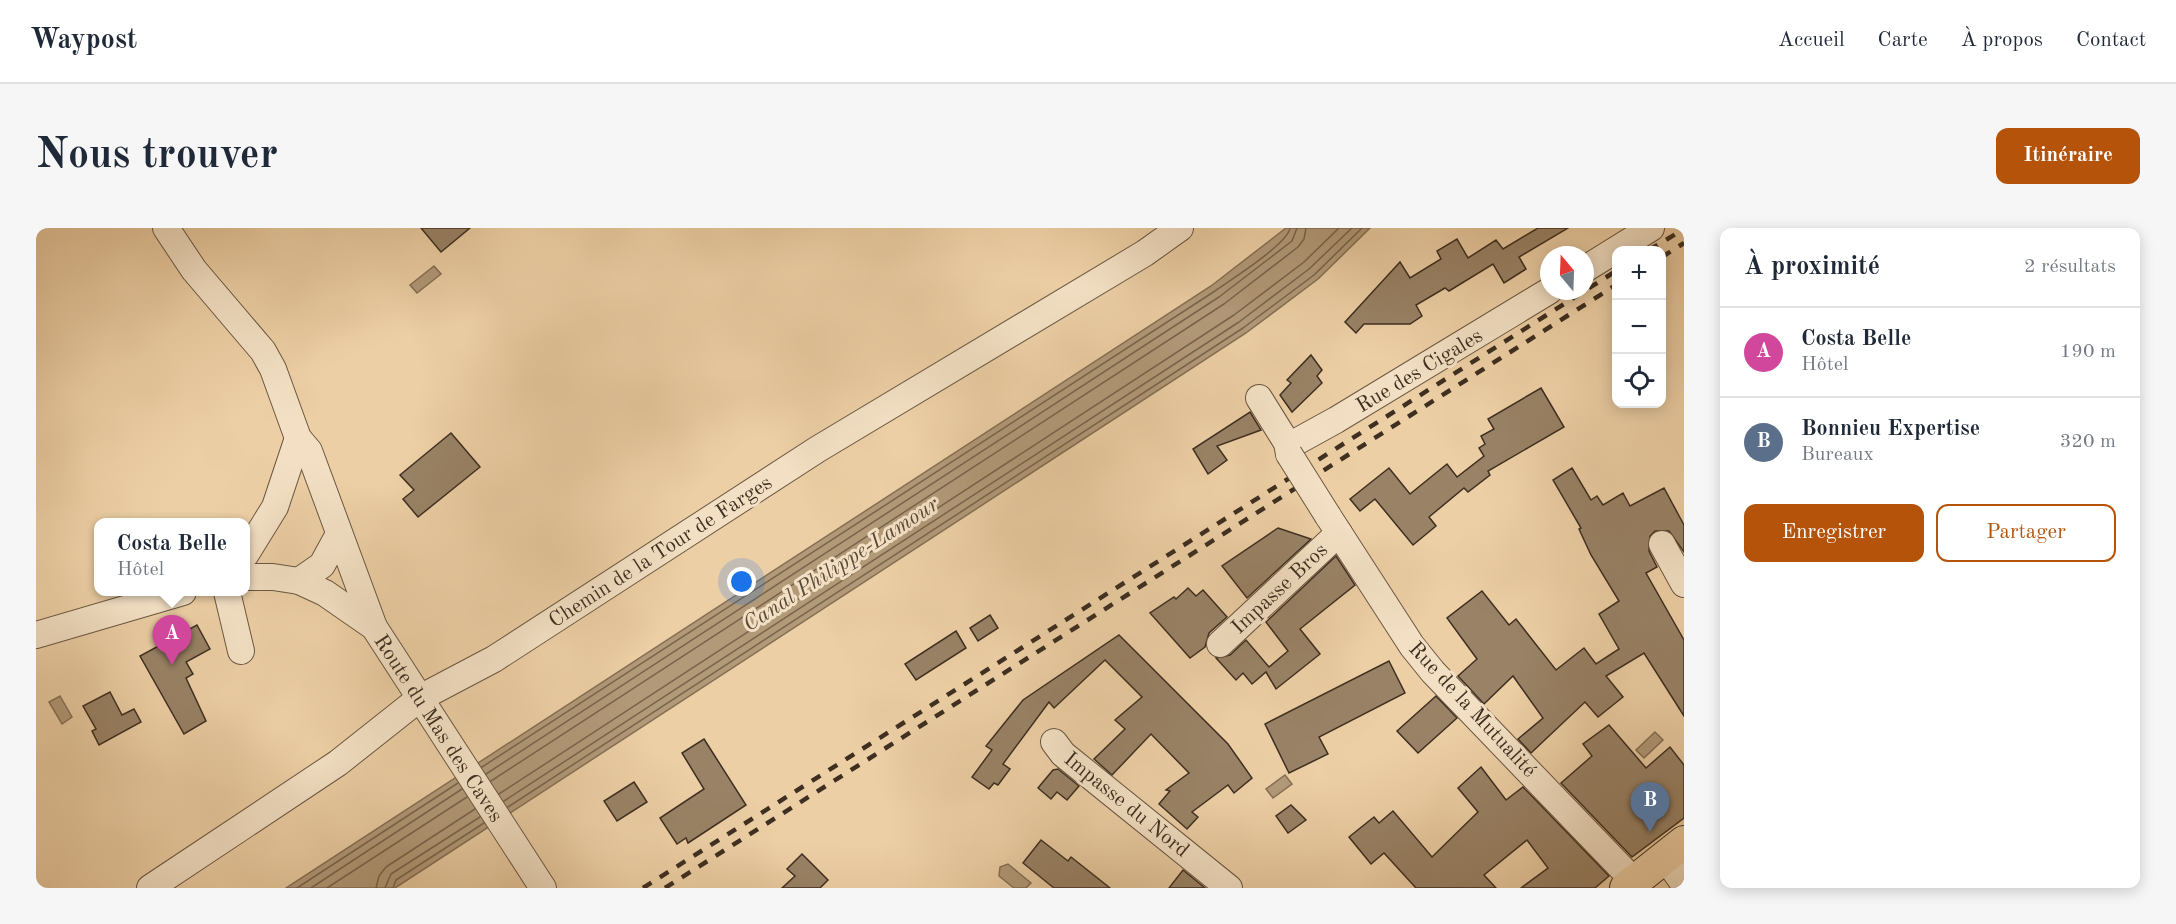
<!DOCTYPE html>
<html lang="fr">
<head>
<meta charset="utf-8">
<style>
  body { margin:0; font-family:"Old Standard TT",serif; background:#f6f6f7; color:#1f2937 }
  .controls { position:absolute; right:18px; top:18px; display:grid; overflow:hidden; border-radius:12px; box-shadow:0 3px 15px #0003 }
  .controls button { width:54px; height:54px; display:grid; place-items:center; padding:0; border:0; border-bottom:2px solid #e0e1e3; background:#fff; color:#1f2937; font:30px sans-serif }
  .compass { position:absolute; left:1504px; top:18px; width:54px; height:54px; border-radius:50%; background:#fff; box-shadow:0 3px 15px #0003; rotate:341deg }
  .you { position:absolute; left:706px; top:354px; width:21px; height:21px; margin:-15px; border:4px solid #fff; border-radius:50%; background:#1a73e8; box-shadow:0 0 0 9px #1a73e833 }
  .badge { display:grid; place-items:center; width:39px; height:39px; border-radius:50%; background:#b45309; color:#fff; font-size:20px; font-weight:700 }
  .pin { position:absolute; translate:-50% -50px; filter:drop-shadow(0 2px 3px #0008) }
  .pin::after { content:''; position:absolute; top:32px; width:21px; height:18px; background:inherit; clip-path:polygon(0 0,100% 0,50% 100%) }
  .popup { position:absolute; left:58px; top:290px; width:156px; height:78px; box-sizing:border-box; display:grid; place-content:center; border-radius:12px; background:#fff; filter:drop-shadow(0 2px 4px #0005); font-size:20px; white-space:nowrap; color:#747a83 }
  .popup b { font-size:22px; color:#1f2937 }
  .popup::after { content:''; position:absolute; left:50%; top:100%; margin-left:-12px; border:12px solid transparent; border-top-color:#fff }
  .list { margin:0; padding:0; list-style:none }
  h2 { display:flex; justify-content:space-between; align-items:center; height:78px; margin:0; padding:0 24px; font-size:26px }
  h2 small { font-size:20px; font-weight:400; color:#747a83 }
  .list li { display:grid; grid-template-columns:39px 1fr auto; gap:18px; align-items:center; box-sizing:border-box; height:90px; padding:0 24px; border-top:2px solid #e0e1e3 }
  .list b { display:block; font-size:22px; white-space:nowrap }
  .list p { margin:0; font-size:20px; white-space:nowrap; color:#747a83 }
  .list em { font-size:20px; font-style:normal; color:#747a83 }
  .actions { display:flex; gap:12px; padding:18px 24px }
  .actions a { flex:1; padding:14px 0; border:2px solid #b45309; border-radius:12px; text-align:center; font-size:21px; color:#b45309 }
  .actions .main { background:#b45309; color:#fff }
  .icon { flex:none; width:33px; height:33px; fill:none; stroke:currentColor; stroke-width:2; stroke-linecap:round; stroke-linejoin:round }
  .map { position:relative; flex:none; width:1648px; height:660px; overflow:hidden; border-radius:12px }
  header { display:flex; align-items:center; gap:36px; box-sizing:border-box; height:84px; padding:0 30px; background:#fff; border-bottom:2px solid #e0e1e3 }
  header strong { font-size:28px }
  nav { display:flex; gap:33px; margin-inline-start:auto; font-size:21px }
  .intro { display:flex; align-items:center; justify-content:space-between; box-sizing:border-box; height:144px; padding:0 36px }
  h1 { margin:0; font-size:42px }
  .button { padding:15px 27px; border-radius:12px; background:#b45309; color:#fff; font-size:21px; font-weight:700 }
  main { display:flex; gap:36px; padding:0 36px }
  aside { flex:1; background:#fff; border-radius:12px; box-shadow:0 3px 15px #0003 }
  .map>svg:first-child { display:block }
  .water { fill:#b29978; stroke:#846f55; stroke-width:1.5 }
  .lines { fill:none; stroke-linecap:round; stroke-linejoin:round }
  .shore { stroke:#78644c; stroke-width:1.5 }
  .building { fill:#998266; stroke:#3e2f21; stroke-width:1.5 }
  .minor-casing { stroke:#6a5742; stroke-width:28 }
  .major-casing { stroke:#3e2f21; stroke-width:34 }
  .minor { stroke:#f3e0c4; stroke-width:26 }
  .major { stroke:#edcfa5; stroke-width:32 }
  .rail { stroke:#3e2f21; stroke-width:4.5; stroke-dasharray:10 10; stroke-linecap:butt }
  .minor-bridge-casing { stroke:#6a5742; stroke-width:28; stroke-linecap:butt }
  .minor-bridge { stroke:#f3e0c4; stroke-width:26 }
  .labels { text-anchor:middle; stroke-width:6; stroke-linejoin:round; paint-order:stroke }
  .street-label { font-size:21px; fill:#3e2f21; stroke:#f3e0c4 }
  .water-label { font-size:22px; font-style:italic; fill:#5b4a37; stroke:#f3e0c4 }
</style>
</head>
<body>
<header>
<strong>Waypost</strong>
<nav><a>Accueil</a><a>Carte</a><a>À propos</a><a>Contact</a></nav>
</header>
<div class="intro"><h1>Nous trouver</h1><a class="button">Itinéraire</a></div>
<main>
<div class="map">
<svg width="1648" height="660" viewBox="0 0 1648 660">
  <rect width="100%" height="100%" fill="#edcfa5"/>
  <filter id="stains"><feTurbulence type="fractalNoise" baseFrequency=".00333" numOctaves="4"/><feColorMatrix values="0 0 0 0 .2 0 0 0 0 .09 0 0 0 0 .02 0 0 0 .5 -.17"/></filter>
  <radialGradient id="worn" r=".72"><stop offset=".6" stop-color="#630" stop-opacity="0"/><stop offset="1" stop-color="#630" stop-opacity=".3"/></radialGradient>
  <!-- water -->
  <g class="water">
    <polygon points="1250,0 1334,0 1282,51 1210,105 359,660 250,660 1175,58"/>
    <polygon points="398,38 405,46 381,65 374,57"/>
    <polygon points="24,468 36,489 26,496 13,474"/>
    <polygon points="1619,504 1627,512 1608,530 1600,522"/>
    <polygon points="1249,547 1256,556 1237,570 1230,561"/>
    <polygon points="972,636 995,655 990,660 978,660 963,648 964,639"/>
  </g>
  <g class="lines">
    <!-- shore -->
    <g class="shore">
      <path d="M 446,539 L 1179,63 C 1194,52 1252,16 1254,0"/>
      <polyline points="450,546 1183,69 1256,13 1261,0"/>
      <polyline points="455,553 1188,76 1262,19 1268,11 1270,0"/>
      <polyline points="463,566 1198,87 1268,34 1303,0"/>
      <polyline points="468,573 1203,94 1273,41 1316,0"/>
      <polyline points="472,579 1207,100 1278,47 1326,0"/>
      <polyline points="261,660 422,555"/>
      <polyline points="275,660 426,561"/>
      <polyline points="291,660 431,569"/>
      <polyline points="340,660 343,648 350,639 439,581"/>
      <polyline points="349,660 355,646 444,589"/>
      <polyline points="357,660 360,652 448,595"/>
    </g>
  </g>
  <!-- building -->
  <g class="building">
    <polygon points="385,0 434,0 405,24"/>
    <polygon points="1502,0 1532,0 1483,29 1490,41 1468,55 1457,36 1413,63 1409,60 1380,77 1386,88 1374,96 1328,96 1320,105 1309,94 1364,34 1374,50 1405,31 1401,23 1421,11 1432,30 1460,12 1467,21"/>
    <polygon points="1275,127 1286,142 1281,148 1286,155 1256,184 1244,167 1255,155 1251,152"/>
    <polygon points="1505,160 1528,199 1452,243 1454,247 1432,264 1428,260 1393,289 1400,298 1377,317 1339,271 1324,283 1314,271 1353,240 1374,266 1411,236 1421,249 1448,228 1443,220 1449,216 1445,208 1458,201 1452,191"/>
    <polygon points="1214,184 1225,202 1181,218 1191,232 1172,246 1157,221"/>
    <polygon points="415,205 444,239 382,289 367,271 378,262 364,247"/>
    <polygon points="1536,240 1555,272 1561,268 1567,277 1587,265 1594,278 1628,260 1648,297 1648,324 1633,303 1619,303 1614,308 1613,323 1621,339 1610,345 1648,412 1648,488 1608,425 1570,448 1587,469 1562,489 1549,474 1495,525 1482,511 1507,490 1477,448 1448,476 1422,448 1441,431 1411,390 1446,363 1473,397 1480,391 1520,442 1548,420 1560,436 1583,421 1563,386 1583,373 1555,327 1543,301 1545,300 1517,252"/>
    <polygon points="1242,300 1275,311 1211,370 1186,338"/>
    <polygon points="1300,328 1319,357 1264,401 1284,426 1240,461 1230,444 1216,456 1207,445 1200,452 1180,430 1194,427 1210,412 1233,439 1252,423 1230,394"/>
    <polygon points="1152,360 1160,368 1167,362 1191,389 1173,405 1169,419 1154,430 1114,385 1138,369 1140,371"/>
    <polygon points="954,387 962,400 942,413 934,400"/>
    <polygon points="161,397 174,421 150,434 157,446 150,450 170,493 148,506 104,428"/>
    <polygon points="920,403 930,420 880,452 869,436"/>
    <polygon points="1083,407 1192,516 1216,550 1198,565 1192,557 1156,584 1162,589 1151,601 1123,576 1134,563 1130,562 1153,545 1115,506 1076,547 1058,531 1089,501 1079,492 1106,469 1069,432 1018,480 1013,474 967,536 974,541 962,557 958,555 953,561 936,549 956,522 950,518 987,472"/>
    <polygon points="1353,433 1369,465 1283,509 1292,526 1253,545 1229,496"/>
    <polygon points="74,464 86,487 98,481 105,494 63,517 56,503 60,501 47,478"/>
    <polygon points="1400,468 1421,490 1382,525 1361,503"/>
    <polygon points="1573,497 1610,540 1634,519 1648,537 1648,590 1596,629 1525,555 1556,528 1547,516"/>
    <polygon points="668,511 710,577 652,615 650,610 641,616 624,590 668,561 646,525"/>
    <polygon points="1445,539 1470,572 1487,559 1573,648 1559,660 1485,660 1512,640 1491,612 1448,647 1460,660 1380,660 1348,625 1335,636 1313,609 1338,589 1343,595 1357,583 1396,629 1442,584 1422,560"/>
    <polygon points="1022,541 1043,558 1031,572 1021,564 1015,571 1002,560 1017,542"/>
    <polygon points="598,554 611,574 581,593 568,573"/>
    <polygon points="1255,577 1270,592 1252,605 1240,588"/>
    <polygon points="1005,612 1032,633 1035,629 1074,660 1018,660 987,635"/>
    <polygon points="766,626 792,652 784,660 746,660 759,648 751,641"/>
    <polygon points="1147,642 1169,660 1133,660"/>
  </g>
  <g class="lines">
    <!-- minor casing -->
    <g class="minor-casing">
      <g id="minor">
        <polyline points="130,0 158,42 227,123 237,141 262,210 273,223 338,399"/>
        <polyline points="1549,41 1615,0"/>
        <polyline points="1223,170 1251,215 1253,226"/>
        <polyline points="1251,215 1260,214 1300,192 1513,63"/>
        <polyline points="1292,288 1376,418 1397,444 1598,653"/>
        <polyline points="1626,316 1648,356"/>
        <polyline points="210,326 239,279 262,210"/>
        <polyline points="210,349 237,349 263,353 289,365 338,399 507,660"/>
        <polyline points="263,353 286,337 303,306"/>
        <polyline points="191,364 205,423"/>
        <polyline points="0,407 147,364"/>
        <polyline points="1184,416 1303,305"/>
        <polyline points="1018,514 1027,526 1193,660"/>
        <polyline points="1628,628 1648,656"/>
        <polyline points="114,660 302,535 384,470 458,431 782,221 1109,25 1144,0"/>
      </g>
    </g>
    <!-- major casing -->
    <g class="major-casing">
      <polyline id="major" points="1590,660 1648,614"/>
    </g>
    <!-- minor -->
    <use href="#minor" class="minor"/>
    <!-- major -->
    <use href="#major" class="major"/>
    <!-- rail -->
    <g class="rail">
      <polyline points="1613,22 1648,1"/>
      <polyline points="1626,29 1648,15"/>
      <polyline points="607,660 1580,43"/>
      <polyline points="629,660 1580,57"/>
    </g>
    <!-- minor-bridge casing -->
    <g class="minor-bridge-casing">
      <polyline id="minor-bridge" points="1253,226 1292,288"/>
    </g>
    <!-- minor-bridge -->
    <use href="#minor-bridge" class="minor-bridge"/>
  </g>
  <g class="labels">
    <!-- street labels -->
    <g class="street-label">
      <text transform="translate(1383 142) rotate(-31)" y="7">Rue des Cigales</text>
      <text transform="translate(624 323) rotate(-33)" y="7">Chemin de la Tour de Farges</text>
      <text transform="translate(1243 360) rotate(-43)" y="7">Impasse Bros</text>
      <text transform="translate(1437 481) rotate(47)" y="7">Rue de la Mutualité</text>
      <text transform="translate(403 500) rotate(57)" y="7">Route du Mas des Caves</text>
      <text transform="translate(1091 576) rotate(39)" y="7">Impasse du Nord</text>
    </g>
    <!-- water labels -->
    <g class="water-label">
      <text transform="translate(804 335) rotate(-33)" y="8">Canal Philippe-Lamour</text>
    </g>
  </g>
  <rect width="100%" height="100%" filter="url(#stains)"/>
  <rect width="100%" height="100%" fill="url(#worn)"/>
</svg>
<div class="controls">
<button>+</button>
<button>−</button>
<button><svg class="icon" aria-label="locate" viewBox="0 0 24 24"><circle cx="12" cy="12" r="6"/><path d="M12 2v4M12 18v4M2 12h4M18 12h4"/></svg></button>
</div>
<svg class="compass" viewBox="-18 -18 36 36"><path d="M0-13l5 13h-10z" fill="#e53935"/><path d="M0 13l5-13h-10z" fill="#747a83"/></svg>
<div class="you"></div>
<div class="pin badge" style="left:136px;top:437px;background:#d1479c">A</div>
<div class="popup"><b>Costa Belle</b>Hôtel</div>
<div class="pin badge" style="left:1614px;top:604px;background:#5c6f8a">B</div>
</div>
<aside>
<h2>À proximité<small>2 résultats</small></h2>
<ul class="list">
<li><span class="badge" style="background:#d1479c">A</span><div><b>Costa Belle</b><p>Hôtel</p></div><em>190 m</em></li>
<li><span class="badge" style="background:#5c6f8a">B</span><div><b>Bonnieu Expertise</b><p>Bureaux</p></div><em>320 m</em></li>
</ul>
<div class="actions"><a class="main">Enregistrer</a><a>Partager</a></div>
</aside>
</main>
</body>
</html>
